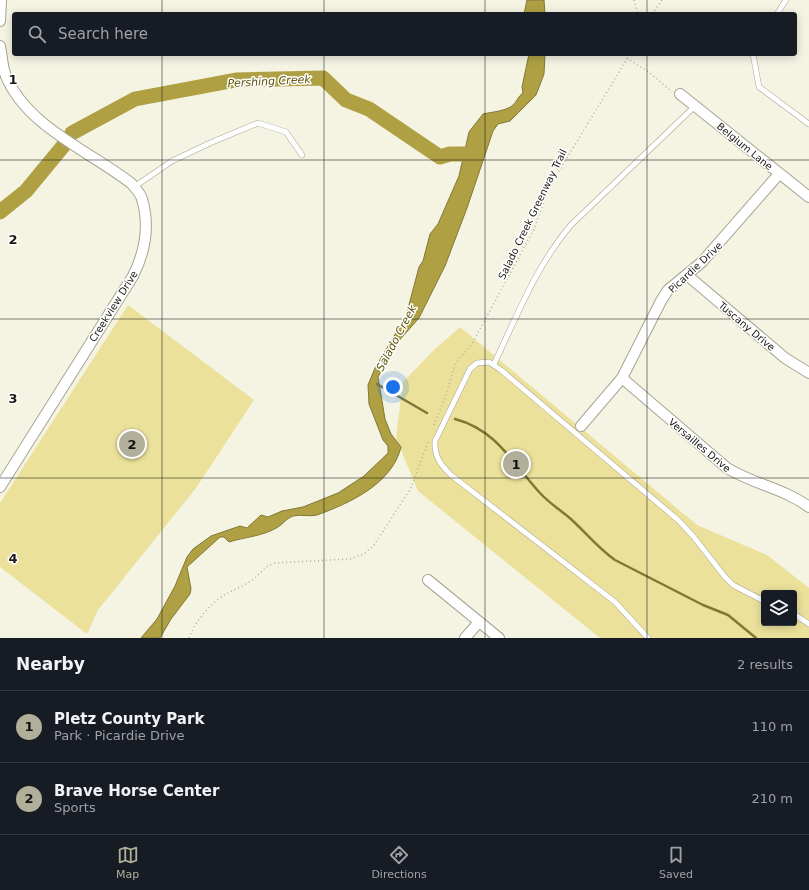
<!DOCTYPE html>
<html lang="en">
<head>
<meta charset="utf-8">
<style>
  body { margin:0; font-family:"DejaVu Sans",sans-serif; background:#20242c; color:#f1f3f6 }
  .controls { position:absolute; right:12px; bottom:12px; display:grid; overflow:hidden; border-radius:4px; box-shadow:0 2px 10px #0003 }
  .controls button { width:36px; height:36px; display:grid; place-items:center; padding:0; border:0; border-bottom:1px solid #363941; background:#171b24; color:#f1f3f6; font:20px sans-serif }
  .you { position:absolute; left:393px; top:387px; width:14px; height:14px; margin:-10px; border:3px solid #fff; border-radius:50%; background:#1a73e8; box-shadow:0 0 0 6px #1a73e833 }
  .badge { display:grid; place-items:center; width:26px; height:26px; border-radius:50%; background:#b1af99; color:#111; font-size:13px; font-weight:700 }
  .pin { position:absolute; translate:-50% -50%; border:2px solid #fff; box-shadow:0 1px 4px #0006 }
  .list { margin:0; padding:0; list-style:none }
  h2 { display:flex; justify-content:space-between; align-items:center; height:52px; margin:0; padding:0 16px; font-size:17px }
  h2 small { font-size:13px; font-weight:400; color:#9ea1a6 }
  .list li { display:grid; grid-template-columns:26px 1fr auto; gap:12px; align-items:center; box-sizing:border-box; height:72px; padding:0 16px; border-top:1px solid #363941 }
  .list b { display:block; font-size:15px; white-space:nowrap }
  .list p { margin:0; font-size:13px; white-space:nowrap; color:#9ea1a6 }
  .list em { font-size:13px; font-style:normal; color:#9ea1a6 }
  .icon { flex:none; width:22px; height:22px; fill:none; stroke:currentColor; stroke-width:2; stroke-linecap:round; stroke-linejoin:round }
  .map { position:relative; flex:none; width:809px; height:638px; overflow:hidden }
  .search { position:absolute; background:#171b24; box-shadow:0 2px 10px #0003; left:12px; right:12px; top:12px; height:44px; display:flex; align-items:center; gap:10px; box-sizing:border-box; padding:0 14px; border-radius:4px; color:#9ea1a6; font-size:15px }
  .sheet { height:196px; background:#171b24 }
  nav { display:flex; justify-content:space-around; align-items:center; box-sizing:border-box; height:56px; border-top:1px solid #363941; background:#171b24; font-size:11px; color:#9ea1a6 }
  nav a { display:grid; justify-items:center; gap:2px }
  nav .on { color:#b1af99 }
  .map>svg:first-child { display:block }
  .green { fill:#ece19b; fill-rule:evenodd }
  .water { fill:#afa044; stroke:#827835 }
  .lines { fill:none; stroke-linecap:round; stroke-linejoin:round }
  .stream { stroke:#827835; stroke-width:2.5 }
  .river { stroke:#afa044; stroke-width:15 }
  .lane-casing { stroke:#a6a494; stroke-width:6 }
  .street-casing { stroke:#a6a494; stroke-width:12 }
  .path { stroke:#b0afa1; stroke-width:1.5; stroke-dasharray:1 3; stroke-linecap:butt }
  .lane { stroke:#fff; stroke-width:5 }
  .street { stroke:#fff; stroke-width:10 }
  .grid { fill:none; stroke:#1a1913; stroke-width:1; stroke-opacity:0.55 }
  .labels { text-anchor:middle; stroke-width:3; stroke-linejoin:round; paint-order:stroke }
  .street-label { font-size:10px; fill:#1a1913; stroke:#fff }
  .water-label { font-size:11px; font-style:italic; fill:#5b5107; stroke:#fff }
  .grid-label { font-size:13px; text-anchor:middle; font-weight:bold; fill:#1a1913; stroke:#fff; stroke-width:3; stroke-linejoin:round; paint-order:stroke }
</style>
</head>
<body>
<div class="map">
<svg width="809" height="638" viewBox="0 0 809 638">
  <rect width="100%" height="100%" fill="#f5f3e2"/>
  <!-- green -->
  <g class="green">
    <polygon points="128,305 254,400 196,488 98,610 87,634 0,567 0,503"/>
    <path d="M 460,327 L 697,525 L 767,555 L 809,588 L 809,638 L 600,638 L 418,491 L 396,438 L 403,382 L 433,351 ZM 764,593 L 794,593 L 794,623 L 764,623 Z"/>
  </g>
  <!-- water -->
  <g class="water">
    <polygon points="527,0 544,0 545,14 524,14"/>
    <path d="M 529,54 L 545,54 L 544,74 L 536,95 L 510,121 L 498,124 L 493,131 L 467,208 L 445,266 L 419,318 L 396,344 L 378,377 L 385,419 L 391,434 L 401,447 C 392,484 350,503 317,515 C 309,517 301,514 293,516 C 286,519 284,523 278,527 C 264,536 245,537 229,542 L 224,537 L 220,537 L 187,567 L 191,589 L 190,594 L 171,619 L 160,638 L 141,638 L 157,619 L 175,586 L 187,557 L 193,549 L 211,536 L 240,526 L 247,528 L 261,515 L 268,517 L 282,511 L 303,507 L 338,493 L 364,476 L 388,453 L 388,446 L 383,440 L 369,404 L 368,385 L 375,368 L 406,316 L 419,267 L 423,261 L 430,234 L 438,224 L 459,176 L 469,132 L 483,114 C 492,112 505,111 512,106 C 517,102 518,96 523,93 L 522,87 Z"/>
  </g>
  <g class="lines">
    <!-- stream -->
    <g class="stream">
      <polyline points="377,384 427,413"/>
      <path d="M 455,419 C 497,430 513,464 540,493 C 550,504 562,511 573,521 C 587,534 599,549 615,560 L 703,605 L 728,615 L 756,638"/>
    </g>
    <!-- river -->
    <g class="river">
      <polyline points="72,133 135,99 236,80 323,78 346,100 369,109 440,157 450,154 473,154"/>
      <polyline points="0,212 26,191 64,145"/>
    </g>
    <!-- lane casing -->
    <g class="lane-casing">
      <g id="lane">
        <polyline points="777,14 786,0"/>
        <polyline points="753,54 759,87 809,124"/>
        <polyline points="134,187 172,161 210,143 258,123 286,132 302,155"/>
        <path d="M 494,364 C 517,316 536,266 571,225 L 695,106"/>
        <polyline points="794,614 809,624"/>
        <path d="M 648,638 L 615,602 L 451,475 C 441,465 434,457 435,441 L 470,369 L 477,363 L 489,362 L 501,370 L 678,520 L 693,536 L 725,577 L 733,585 L 764,601"/>
      </g>
    </g>
    <!-- street casing -->
    <g class="street-casing">
      <g id="street">
        <polyline points="0,21 1,0"/>
        <path d="M 0,46 C 2,55 2,67 6,76 C 27,127 90,151 132,184 C 135,188 141,194 142,199 C 150,226 145,252 133,276 L 0,487"/>
        <polyline points="680,94 809,197"/>
        <polyline points="687,275 785,358 809,373"/>
        <path d="M 622,378 L 727,468 C 753,484 785,489 809,507"/>
        <polyline points="581,426 622,378 661,301 668,290 702,262 779,174"/>
        <polyline points="428,580 499,638"/>
        <polyline points="465,638 479,622"/>
      </g>
    </g>
    <!-- path -->
    <g class="path">
      <polyline points="634,0 638,14"/>
      <polyline points="652,14 662,0"/>
      <polyline points="627,58 650,73 672,92"/>
      <polyline points="434,425 446,396 455,364 472,344 534,229 544,201 556,176 630,54"/>
      <path d="M 189,638 C 194,623 210,604 223,596 C 232,590 242,587 251,581 C 260,575 263,567 275,563 L 350,559 L 364,554 L 374,545 L 411,488 L 428,442"/>
    </g>
    <!-- lane -->
    <use href="#lane" class="lane"/>
    <!-- street -->
    <use href="#street" class="street"/>
  </g>
  <!-- grid -->
  <path class="grid" d="M 162,0 L 162,14M 324,0 L 324,14M 485,0 L 485,14M 647,0 L 647,14M 162,54 L 162,638M 324,54 L 324,638M 485,54 L 485,638M 647,54 L 647,638M 0,160 L 809,160M 0,319 L 809,319M 0,478 L 809,478"/>
  <g class="labels">
    <!-- street labels -->
    <g class="street-label">
      <text transform="translate(745 146) rotate(39)" y="4">Belgium Lane</text>
      <text transform="translate(532 214) rotate(-64)" y="4">Salado Creek Greenway Trail</text>
      <text transform="translate(695 267) rotate(-43)" y="4">Picardie Drive</text>
      <text transform="translate(113 306) rotate(-58)" y="4">Creekview Drive</text>
      <text transform="translate(747 326) rotate(40)" y="4">Tuscany Drive</text>
      <text transform="translate(700 445) rotate(40)" y="4">Versailles Drive</text>
    </g>
    <!-- water labels -->
    <g class="water-label">
      <text transform="translate(269 81) rotate(-3)" y="4">Pershing Creek</text>
      <text transform="translate(396 338) rotate(-62)" y="4">Salado Creek</text>
    </g>
  </g>
  <g class="grid-label">
    <text x="13" y="84">1</text>
    <text x="13" y="244">2</text>
    <text x="13" y="403">3</text>
    <text x="13" y="563">4</text>
  </g>
</svg>
<div class="controls">
<button><svg class="icon" aria-label="layers" viewBox="0 0 24 24"><path d="M12 4l9 5-9 5-9-5zM3 14l9 5 9-5"/></svg></button>
</div>
<div class="you"></div>
<div class="pin badge" style="left:516px;top:464px">1</div>
<div class="pin badge" style="left:132px;top:444px">2</div>
<div class="search"><svg class="icon" aria-label="search" viewBox="0 0 24 24"><circle cx="10" cy="10" r="6"/><path d="M15 15l6 6"/></svg>Search here</div>
</div>
<section class="sheet">
<h2>Nearby<small>2 results</small></h2>
<ul class="list">
<li><span class="badge">1</span><div><b>Pletz County Park</b><p>Park · Picardie Drive</p></div><em>110 m</em></li>
<li><span class="badge">2</span><div><b>Brave Horse Center</b><p>Sports</p></div><em>210 m</em></li>
</ul>
</section>
<nav>
<a class="on"><svg class="icon" aria-label="map" viewBox="0 0 24 24"><path d="M3 6l6-2 6 2 6-2v14l-6 2-6-2-6 2zM9 4v14M15 6v14"/></svg>Map</a>
<a><svg class="icon" aria-label="directions" viewBox="0 0 24 24"><path d="M12 3l9 9-9 9-9-9zM9 14v-3h6M13 9l2 2-2 2"/></svg>Directions</a>
<a><svg class="icon" aria-label="saved" viewBox="0 0 24 24"><path d="M7 4h10v16l-5-4-5 4z"/></svg>Saved</a>
</nav>
</body>
</html>
